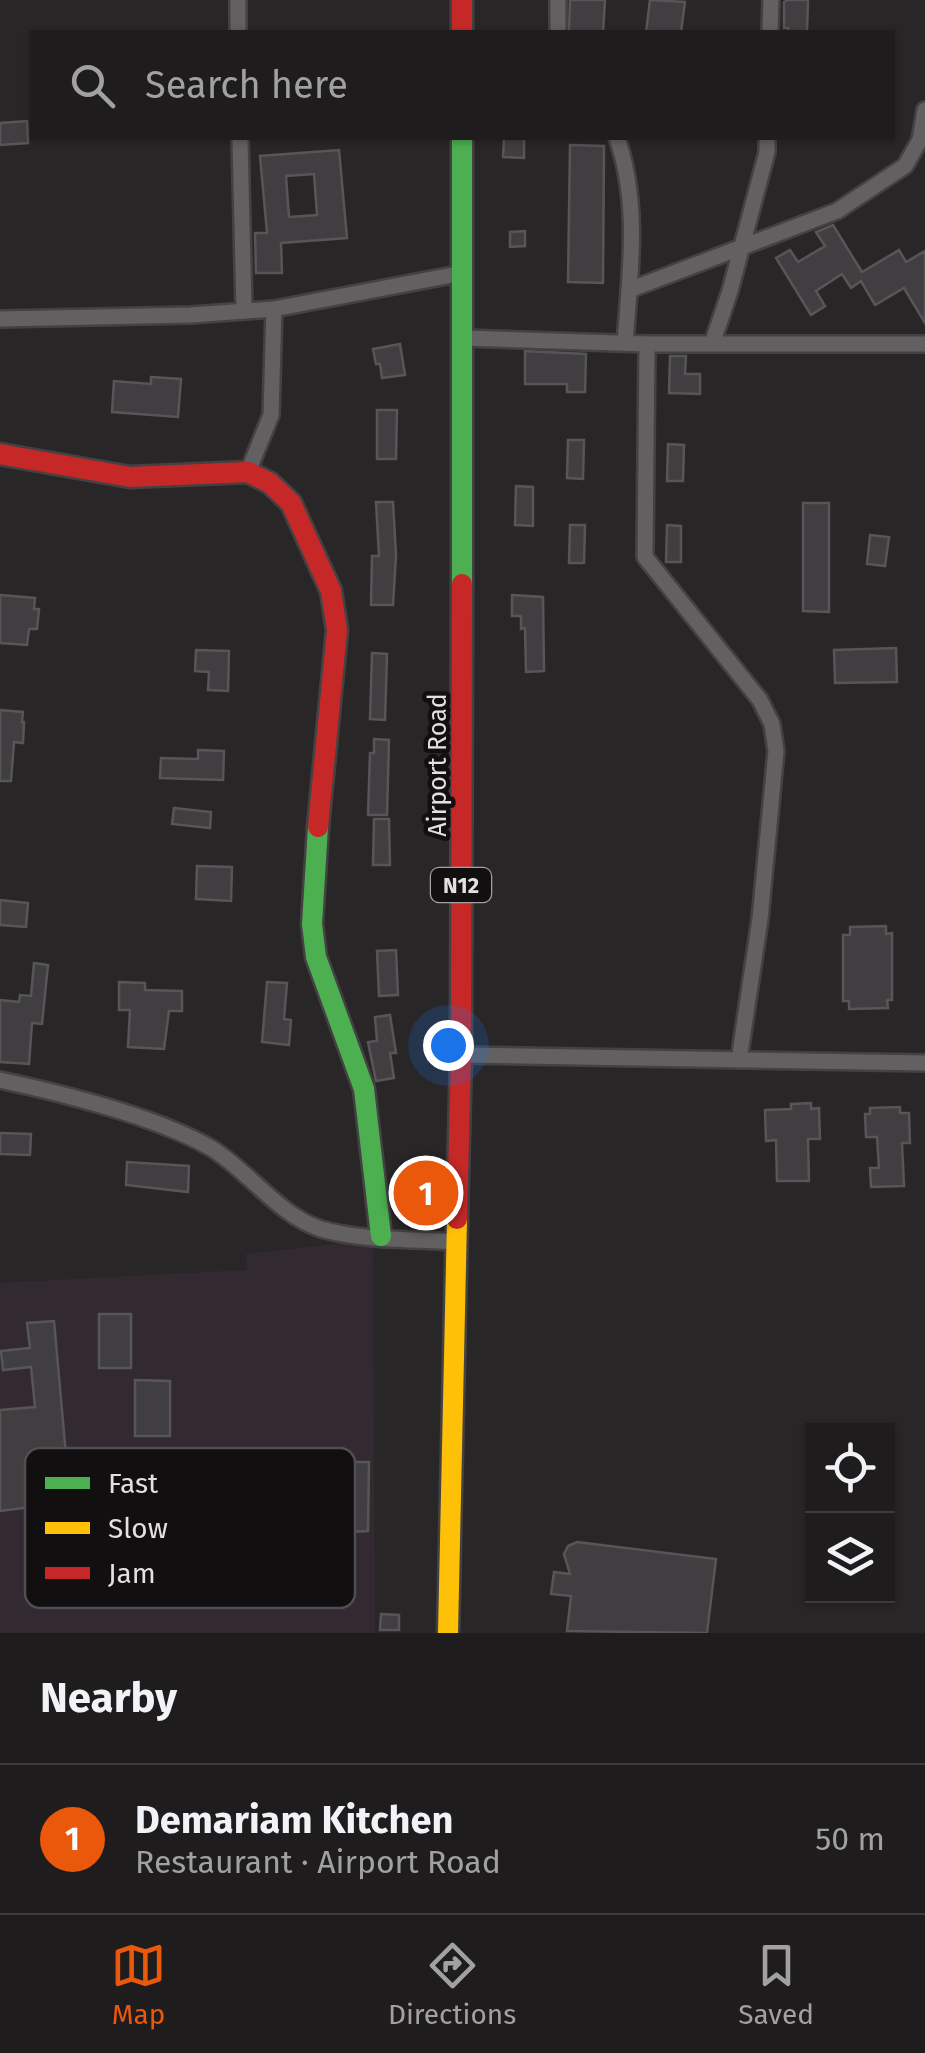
<!DOCTYPE html>
<html lang="en">
<head>
<meta charset="utf-8">
<style>
  body { margin:0; font-family:"Fira Sans",sans-serif; background:#2c292b; color:#f1f3f6 }
  .controls { position:absolute; right:30px; bottom:30px; display:grid; overflow:hidden; border-radius:0px; box-shadow:0 2px 8px #0004 }
  .controls button { width:90px; height:90px; display:grid; place-items:center; padding:0; border:0; border-bottom:2px solid #3c3a3c; background:#1f1c1e; color:#f1f3f6; font:50px sans-serif }
  .you { position:absolute; left:448px; top:1045px; width:35px; height:35px; margin:-25px; border:8px solid #fff; border-radius:50%; background:#1a73e8; box-shadow:0 0 0 15px #1a73e833 }
  .badge { display:grid; place-items:center; width:65px; height:65px; border-radius:50%; background:#ea580c; color:#fff; font-size:32px; font-weight:700 }
  .pin { position:absolute; translate:-50% -50%; border:5px solid #fff; box-shadow:0 2px 10px #0006 }
  .list { margin:0; padding:0; list-style:none }
  h2 { display:flex; justify-content:space-between; align-items:center; height:130px; margin:0; padding:0 40px; font-size:42px }
  h2 small { font-size:32px; font-weight:400; color:#a1a1a4 }
  .list li { display:grid; grid-template-columns:65px 1fr auto; gap:30px; align-items:center; box-sizing:border-box; height:150px; padding:0 40px; border-top:2px solid #3c3a3c }
  .list b { display:block; font-size:38px; white-space:nowrap }
  .list p { margin:0; font-size:32px; white-space:nowrap; color:#a1a1a4 }
  .list em { font-size:32px; font-style:normal; color:#a1a1a4 }
  .icon { flex:none; width:55px; height:55px; fill:none; stroke:currentColor; stroke-width:2; stroke-linecap:round; stroke-linejoin:round }
  .map { position:relative; flex:none; width:925px; height:1633px; overflow:hidden }
  .search { position:absolute; background:#1f1c1e; box-shadow:0 2px 8px #0004; left:30px; right:30px; top:30px; height:110px; display:flex; align-items:center; gap:25px; box-sizing:border-box; padding:0 35px; border-radius:0px; color:#a1a1a4; font-size:38px }
  .sheet { height:280px; background:#1f1c1e }
  nav { display:flex; justify-content:space-around; align-items:center; box-sizing:border-box; height:140px; border-top:2px solid #3c3a3c; background:#1f1c1e; font-size:28px; color:#a1a1a4 }
  nav a { display:grid; justify-items:center; gap:5px }
  nav .on { color:#ea580c }
  .map>svg:first-child { display:block }
  .built { fill:#332a31 }
  .building { fill:#403e40; stroke:#575657; stroke-width:2.5; fill-rule:evenodd }
  .lines { fill:none; stroke-linecap:round; stroke-linejoin:round }
  .street-casing { stroke:#444143; stroke-width:20 }
  .fast-casing { stroke:#444143; stroke-width:25 }
  .slow-casing { stroke:#444143; stroke-width:25 }
  .jam-casing { stroke:#444143; stroke-width:25 }
  .street { stroke:#626061; stroke-width:15 }
  .fast { stroke:#4caf50; stroke-width:20 }
  .slow { stroke:#ffc107; stroke-width:20 }
  .jam { stroke:#c62828; stroke-width:20 }
  .labels { text-anchor:middle; stroke-width:9; stroke-linejoin:round; paint-order:stroke }
  .shield { fill:#110f10; stroke:#a4a1a3; stroke-width:2.5 }
  .shield-label { font-size:22px; font-weight:bold; fill:#e3e0e2 }
  .street-label { font-size:25px; fill:#e3e0e2; stroke:#110f10 }
  .key { fill:#110f10; stroke:#504e4f; stroke-width:2.5 }
  .key-label { font-size:28px; fill:#e3e0e2 }
</style>
</head>
<body>
<div class="map">
<svg width="925" height="1633" viewBox="0 0 925 1633">
  <rect width="100%" height="100%" fill="#292628"/>
  <!-- built -->
  <polygon class="built" points="373,1240 375,1633 0,1633 0,1283 247,1270 246,1254"/>
  <!-- building -->
  <g class="building">
    <polygon points="570,0 605,0 603,32 569,32"/>
    <polygon points="650,0 685,2 681,32 646,32"/>
    <polygon points="788,0 808,0 807,32 788,32 788,28 784,28 784,2"/>
    <polygon points="27,121 28,143 0,145 0,123"/>
    <polygon points="504,138 524,138 524,158 503,157"/>
    <polygon points="570,145 604,146 603,283 568,282"/>
    <path d="M 339,150 L 347,238 L 281,243 L 282,273 L 256,273 L 255,233 L 267,233 L 260,156 ZM 314,174 L 317,215 L 289,217 L 286,176 Z"/>
    <polygon points="833,225 862,272 899,250 906,262 925,251 925,323 904,288 875,305 861,281 851,288 842,274 816,291 825,306 811,315 776,258 790,250 798,262 825,246 816,232"/>
    <polygon points="525,231 525,246 510,247 510,232"/>
    <polygon points="400,344 405,375 382,378 380,364 376,364 373,349"/>
    <polygon points="525,351 586,354 585,392 567,392 567,384 525,384"/>
    <polygon points="670,356 686,356 685,374 700,374 700,394 669,393"/>
    <polygon points="151,377 181,379 178,417 112,412 114,381 151,384"/>
    <polygon points="377,410 397,410 396,459 377,459"/>
    <polygon points="568,440 584,440 583,479 567,478"/>
    <polygon points="668,444 684,445 683,481 667,481"/>
    <polygon points="516,486 533,487 533,526 515,525"/>
    <polygon points="376,502 393,502 396,555 393,605 371,605 372,556 379,556"/>
    <polygon points="803,503 829,503 829,612 803,611"/>
    <polygon points="570,525 585,525 584,563 569,563"/>
    <polygon points="667,525 681,526 681,562 666,562"/>
    <polygon points="870,535 889,537 885,566 867,564"/>
    <polygon points="0,595 35,598 34,609 39,609 37,629 29,629 27,645 0,643"/>
    <polygon points="512,595 543,597 544,671 526,672 525,628 521,629 521,616 512,616"/>
    <polygon points="896,648 897,682 835,683 834,650"/>
    <polygon points="196,650 229,651 228,691 208,690 209,672 195,671"/>
    <polygon points="372,653 387,654 385,720 370,719"/>
    <polygon points="0,710 23,712 22,722 24,722 23,743 14,742 11,781 0,781"/>
    <polygon points="374,739 389,740 387,815 368,815 370,753 374,753"/>
    <polygon points="198,750 224,751 223,780 160,778 161,758 198,759"/>
    <polygon points="174,808 211,812 210,828 172,824"/>
    <polygon points="374,819 389,819 390,865 373,865"/>
    <polygon points="197,866 232,867 231,901 196,899"/>
    <polygon points="0,900 28,903 26,927 0,925"/>
    <polygon points="886,926 886,934 892,933 892,1000 887,1000 888,1008 849,1009 849,1001 843,1001 843,935 850,935 850,927"/>
    <polygon points="396,950 398,995 379,996 377,951"/>
    <polygon points="34,963 48,965 42,1024 32,1023 29,1064 0,1062 0,1000 19,1002 20,995 31,996"/>
    <polygon points="119,982 145,983 145,990 182,991 182,1011 169,1011 164,1049 128,1047 130,1010 119,1010"/>
    <polygon points="267,982 287,983 284,1019 291,1020 289,1045 262,1042"/>
    <polygon points="390,1015 396,1053 390,1053 394,1078 376,1081 368,1042 377,1041 375,1017"/>
    <polygon points="811,1103 811,1109 819,1108 820,1139 808,1139 809,1181 777,1181 776,1140 766,1141 765,1110 791,1109 791,1104"/>
    <polygon points="900,1107 900,1113 909,1113 910,1143 902,1143 904,1186 871,1187 870,1168 879,1168 877,1137 866,1137 865,1114 870,1114 870,1108"/>
    <polygon points="0,1133 31,1134 30,1155 0,1154"/>
    <polygon points="127,1162 189,1166 188,1192 126,1185"/>
    <rect x="99" y="1314" width="32" height="54"/>
    <polygon points="54,1321 66,1455 27,1459 32,1507 0,1511 0,1410 35,1407 31,1367 3,1370 1,1351 30,1348 27,1323"/>
    <polygon points="135,1380 170,1381 170,1436 135,1436"/>
    <polygon points="352,1462 369,1462 368,1531 349,1532 348,1479 352,1479"/>
    <polygon points="577,1542 716,1559 707,1633 567,1631 571,1596 551,1594 554,1572 570,1574 564,1554 568,1546"/>
    <polygon points="381,1614 399,1615 399,1630 380,1630"/>
  </g>
  <g class="lines">
    <!-- street casing -->
    <g class="street-casing">
      <g id="street">
        <polyline points="238,0 238,32"/>
        <polyline points="558,0 558,32"/>
        <polyline points="770,32 771,0"/>
        <polyline points="240,138 244,311"/>
        <path d="M 617,138 C 640,204 630,274 625,343"/>
        <polyline points="629,290 837,211 905,166 920,140 925,110"/>
        <polyline points="0,319 191,315 274,309 463,273"/>
        <polyline points="464,338 647,344 925,344"/>
        <polyline points="647,344 645,557 760,700 772,724 776,751 760,919 739,1060"/>
        <polyline points="712,344 730,291 767,152 767,138"/>
        <polyline points="248,472 271,415 274,309"/>
        <polyline points="461,1055 925,1063"/>
        <path d="M 0,1080 C 61,1093 157,1117 211,1148 C 249,1171 279,1216 321,1229 C 362,1241 416,1239 458,1242"/>
      </g>
    </g>
    <!-- fast casing -->
    <g class="fast-casing">
      <g id="fast">
        <polyline points="462,584 462,138"/>
        <polyline points="318,827 312,924 316,957 364,1089 381,1236"/>
      </g>
    </g>
    <!-- slow casing -->
    <g class="slow-casing">
      <polyline id="slow" points="448,1633 457,1219"/>
    </g>
    <!-- jam casing -->
    <g class="jam-casing">
      <g id="jam">
        <polyline points="462,0 462,32"/>
        <polyline points="0,454 130,477 248,472 270,483 291,503 331,591 337,630 318,827"/>
        <polyline points="457,1219 461,1055 462,584"/>
      </g>
    </g>
    <!-- street -->
    <use href="#street" class="street"/>
    <!-- fast -->
    <use href="#fast" class="fast"/>
    <!-- slow -->
    <use href="#slow" class="slow"/>
    <!-- jam -->
    <use href="#jam" class="jam"/>
  </g>
  <g class="labels">
    <!-- shield labels -->
    <rect class="shield" x="431" y="868" width="60" height="34" rx="8"/>
    <g class="shield-label">
      <text x="461" y="893">N12</text>
    </g>
    <!-- street labels -->
    <g class="street-label">
      <text transform="translate(437 765) rotate(-90)" y="9">Airport Road</text>
    </g>
  </g>
  <!-- legend -->
  <rect x="25" y="1448" width="330" height="160" rx="15" class="key"/>
  <rect x="45" y="1477" width="45" height="12" fill="#4caf50"/>
  <rect x="45" y="1522" width="45" height="12" fill="#ffc107"/>
  <rect x="45" y="1567" width="45" height="12" fill="#c62828"/>
  <g class="key-label">
    <text x="108" y="1493">Fast</text>
    <text x="108" y="1538">Slow</text>
    <text x="108" y="1583">Jam</text>
  </g>
</svg>
<div class="controls">
<button><svg class="icon" aria-label="locate" viewBox="0 0 24 24"><circle cx="12" cy="12" r="6"/><path d="M12 2v4M12 18v4M2 12h4M18 12h4"/></svg></button>
<button><svg class="icon" aria-label="layers" viewBox="0 0 24 24"><path d="M12 4l9 5-9 5-9-5zM3 14l9 5 9-5"/></svg></button>
</div>
<div class="you"></div>
<div class="pin badge" style="left:426px;top:1193px">1</div>
<div class="search"><svg class="icon" aria-label="search" viewBox="0 0 24 24"><circle cx="10" cy="10" r="6"/><path d="M15 15l6 6"/></svg>Search here</div>
</div>
<section class="sheet">
<h2>Nearby<small></small></h2>
<ul class="list">
<li><span class="badge">1</span><div><b>Demariam Kitchen</b><p>Restaurant · Airport Road</p></div><em>50 m</em></li>
</ul>
</section>
<nav>
<a class="on"><svg class="icon" aria-label="map" viewBox="0 0 24 24"><path d="M3 6l6-2 6 2 6-2v14l-6 2-6-2-6 2zM9 4v14M15 6v14"/></svg>Map</a>
<a><svg class="icon" aria-label="directions" viewBox="0 0 24 24"><path d="M12 3l9 9-9 9-9-9zM9 14v-3h6M13 9l2 2-2 2"/></svg>Directions</a>
<a><svg class="icon" aria-label="saved" viewBox="0 0 24 24"><path d="M7 4h10v16l-5-4-5 4z"/></svg>Saved</a>
</nav>
</body>
</html>
